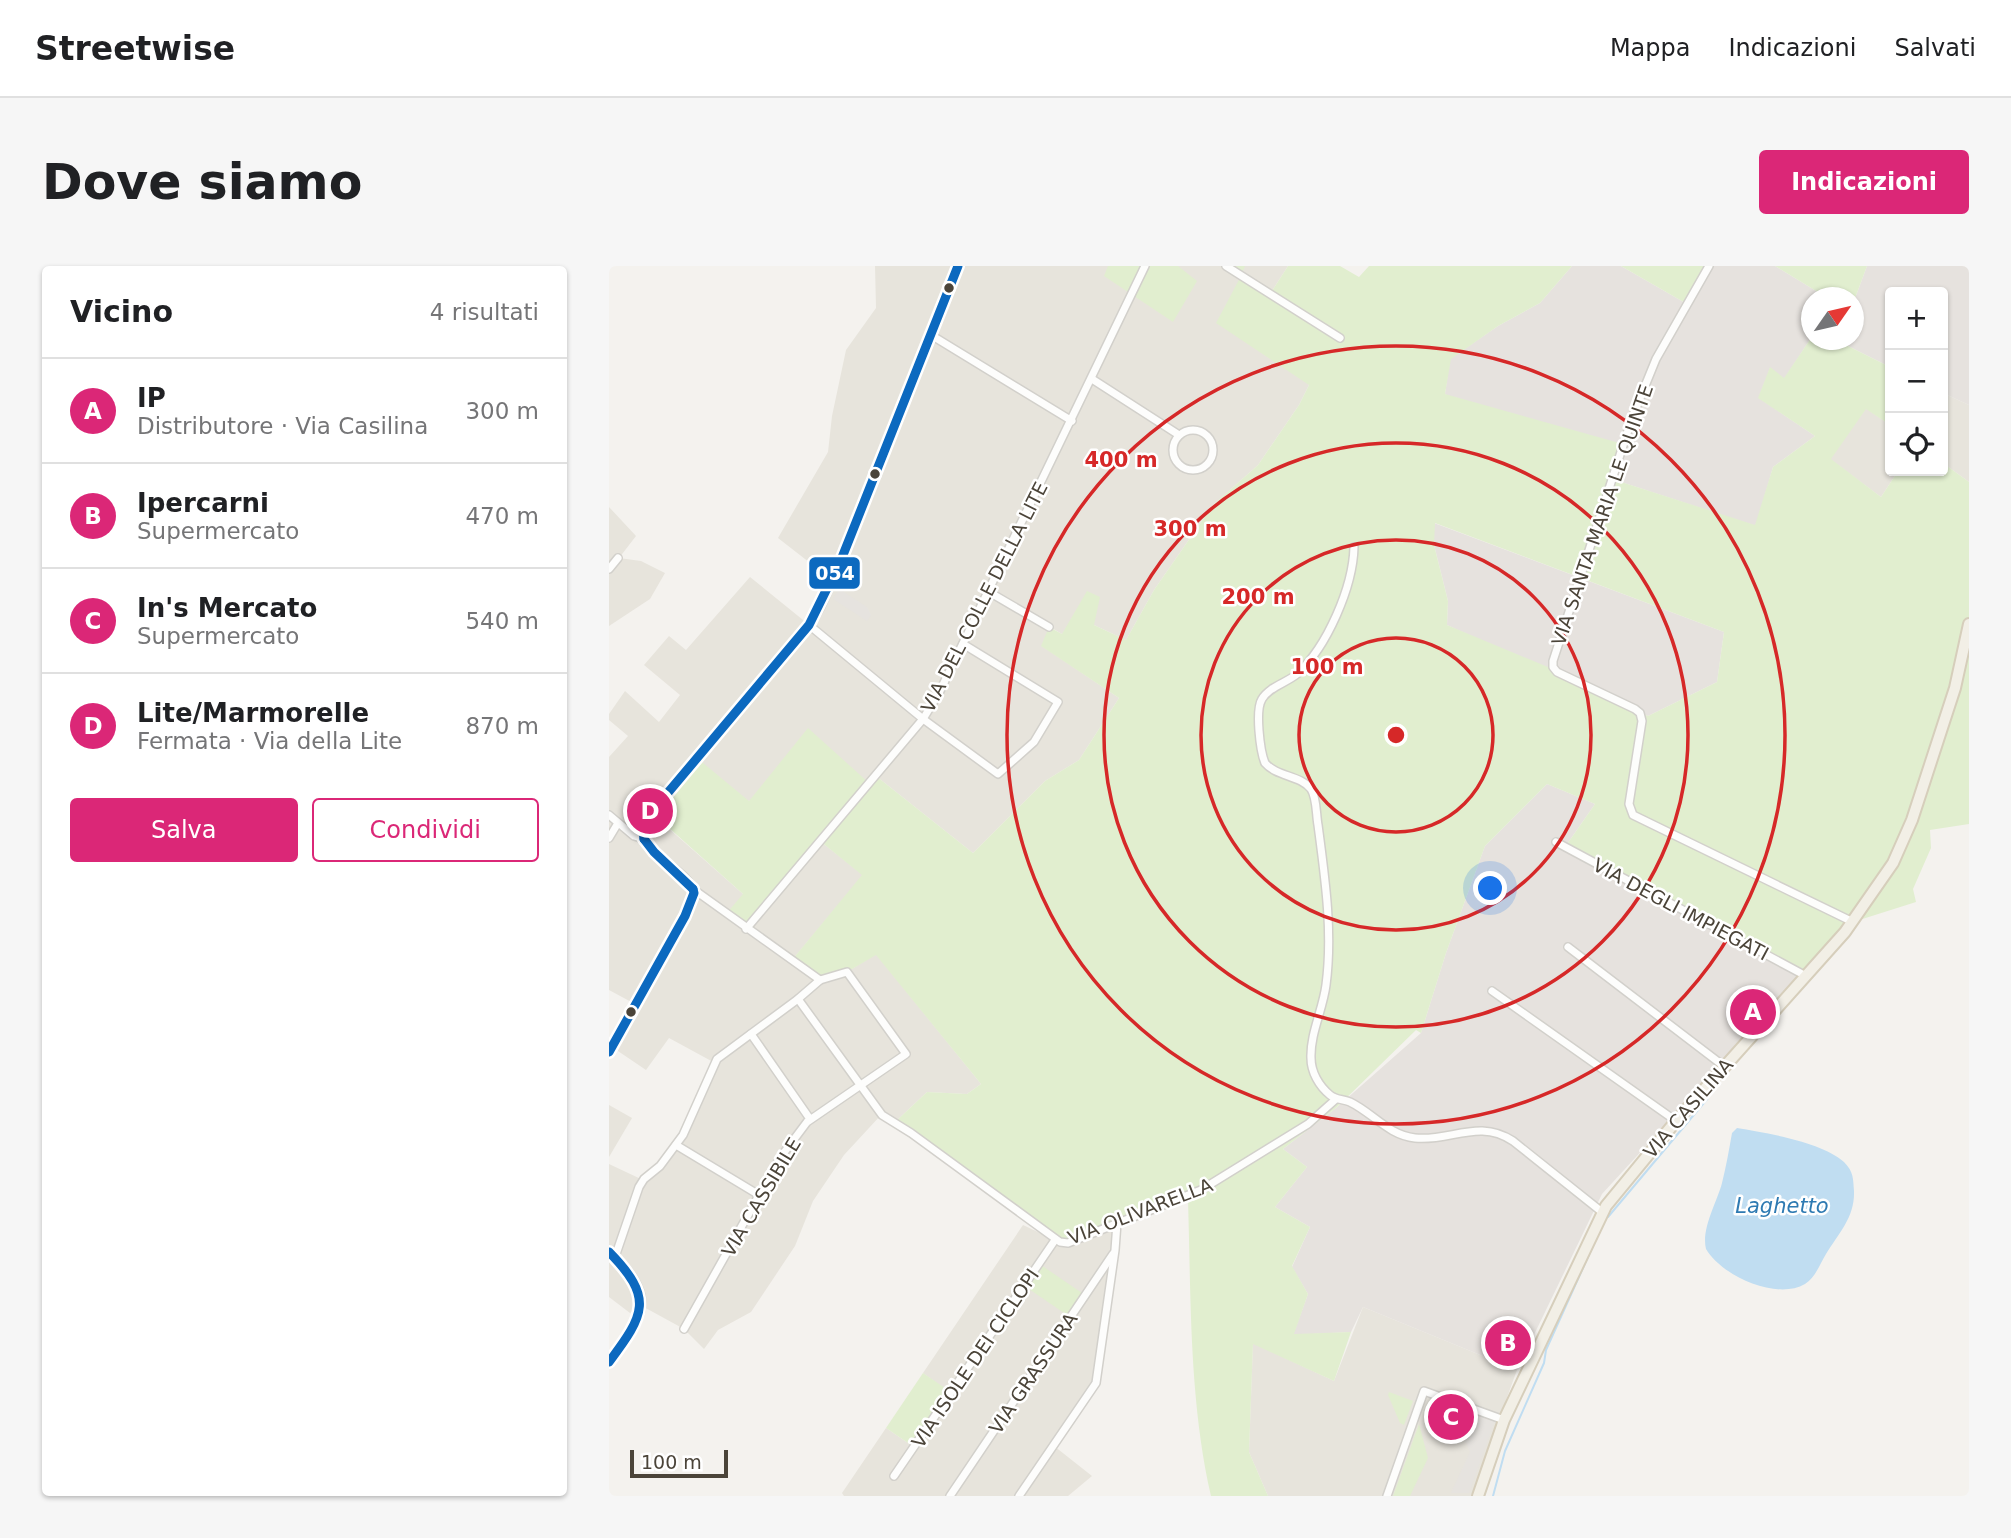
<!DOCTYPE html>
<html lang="it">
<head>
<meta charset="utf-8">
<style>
  body { margin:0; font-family:"DejaVu Sans",sans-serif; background:#f6f6f6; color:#202124 }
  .controls { position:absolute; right:21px; top:21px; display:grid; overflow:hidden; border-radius:7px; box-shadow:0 2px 5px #0004 }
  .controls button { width:63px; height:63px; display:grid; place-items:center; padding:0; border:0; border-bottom:2px solid #e0e0e0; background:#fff; color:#202124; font:35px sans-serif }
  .compass { position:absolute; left:1192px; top:21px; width:63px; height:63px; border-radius:50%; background:#fff; box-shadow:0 2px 5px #0004; rotate:56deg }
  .scale { position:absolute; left:21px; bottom:18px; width:98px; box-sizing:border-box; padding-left:7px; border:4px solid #4b4439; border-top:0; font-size:19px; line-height:24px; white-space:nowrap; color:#4b4439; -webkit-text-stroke:5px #fff; paint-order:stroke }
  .you { position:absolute; left:882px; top:623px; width:24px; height:24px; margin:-18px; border:5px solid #fff; border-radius:50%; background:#1a73e8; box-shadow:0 0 0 10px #1a73e833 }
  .badge { display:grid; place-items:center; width:46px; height:46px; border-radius:50%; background:#db2777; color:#fff; font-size:23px; font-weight:700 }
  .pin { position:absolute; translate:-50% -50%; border:4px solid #fff; box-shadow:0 2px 7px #0006 }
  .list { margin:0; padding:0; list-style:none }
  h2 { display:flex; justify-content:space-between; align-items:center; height:91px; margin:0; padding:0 28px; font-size:30px }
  h2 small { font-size:23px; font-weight:400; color:#757577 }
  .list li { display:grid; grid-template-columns:46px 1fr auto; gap:21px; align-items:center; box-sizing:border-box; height:105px; padding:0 28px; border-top:2px solid #e0e0e0 }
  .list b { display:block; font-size:26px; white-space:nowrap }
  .list p { margin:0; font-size:23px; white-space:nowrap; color:#757577 }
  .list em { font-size:23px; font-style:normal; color:#757577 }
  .actions { display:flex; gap:14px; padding:21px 28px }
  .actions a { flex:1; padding:16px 0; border:2px solid #db2777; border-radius:7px; text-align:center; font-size:24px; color:#db2777 }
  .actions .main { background:#db2777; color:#fff }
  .icon { flex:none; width:38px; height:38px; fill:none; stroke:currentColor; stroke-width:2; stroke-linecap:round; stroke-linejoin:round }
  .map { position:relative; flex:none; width:1360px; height:1230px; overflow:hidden; border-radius:7px }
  header { display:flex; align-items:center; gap:42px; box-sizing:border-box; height:98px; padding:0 35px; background:#fff; border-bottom:2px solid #e0e0e0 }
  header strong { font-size:33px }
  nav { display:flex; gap:38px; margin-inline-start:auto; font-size:24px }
  .intro { display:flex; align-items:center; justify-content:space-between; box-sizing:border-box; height:168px; padding:0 42px }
  h1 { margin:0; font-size:49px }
  .button { padding:18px 32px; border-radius:7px; background:#db2777; color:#fff; font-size:24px; font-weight:700 }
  main { display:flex; gap:42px; padding:0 42px }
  aside { flex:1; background:#fff; border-radius:7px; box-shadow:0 2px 5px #0004 }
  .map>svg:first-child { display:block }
  .residential { fill:#e7e4dc }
  .industrial { fill:#e6e2de }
  .green { fill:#e1eecf; fill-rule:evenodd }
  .parking { fill:#e6e3df }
  .water { fill:#c0ddf1 }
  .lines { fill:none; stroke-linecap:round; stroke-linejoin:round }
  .stream { stroke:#c0ddf1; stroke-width:2 }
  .minor-casing { stroke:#d2d0cb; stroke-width:10 }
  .tertiary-casing { stroke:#d2d0cb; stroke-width:12 }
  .primary-casing { stroke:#d6cebb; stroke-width:14 }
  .minor { stroke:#fdfdfc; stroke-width:7 }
  .tertiary { stroke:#fdfdfc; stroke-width:9 }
  .primary { stroke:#f2efe6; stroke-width:10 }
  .bus-1-casing { stroke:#fff; stroke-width:14 }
  .bus-1 { stroke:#0c69bf; stroke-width:9 }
  .ring { fill:none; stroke:#d62828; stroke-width:3.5 }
  .bus-dot { fill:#4b4439; stroke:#fff; stroke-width:2.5 }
  .labels { text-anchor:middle; stroke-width:5; stroke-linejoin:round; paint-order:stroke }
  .street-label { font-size:19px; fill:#4b4439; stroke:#fff }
  .water-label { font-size:21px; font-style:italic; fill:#2e7ab2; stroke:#fff }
  .centre { fill:#d62828; stroke:#fff; stroke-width:3.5 }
  .ring-label { font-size:21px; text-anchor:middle; font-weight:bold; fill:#d62828; stroke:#fff; stroke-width:5; stroke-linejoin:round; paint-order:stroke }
  .line-badge { stroke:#fff; stroke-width:2.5 }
  .badge-label { font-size:19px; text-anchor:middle; font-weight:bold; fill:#fff }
</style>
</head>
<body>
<header>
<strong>Streetwise</strong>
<nav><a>Mappa</a><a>Indicazioni</a><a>Salvati</a></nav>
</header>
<div class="intro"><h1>Dove siamo</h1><a class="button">Indicazioni</a></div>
<main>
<aside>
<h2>Vicino<small>4 risultati</small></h2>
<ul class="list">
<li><span class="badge">A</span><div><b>IP</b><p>Distributore · Via Casilina</p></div><em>300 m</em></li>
<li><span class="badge">B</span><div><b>Ipercarni</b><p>Supermercato</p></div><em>470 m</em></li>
<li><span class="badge">C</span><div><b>In's Mercato</b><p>Supermercato</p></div><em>540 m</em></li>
<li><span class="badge">D</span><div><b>Lite/Marmorelle</b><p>Fermata · Via della Lite</p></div><em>870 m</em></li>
</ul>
<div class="actions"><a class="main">Salva</a><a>Condividi</a></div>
</aside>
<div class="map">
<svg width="1360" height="1230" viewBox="0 0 1360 1230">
  <rect width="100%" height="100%" fill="#f4f2ee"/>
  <!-- residential -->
  <g class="residential">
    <polygon points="266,0 679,0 661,28 700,119 690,139 649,199 604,239 545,324 517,374 485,359 453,368 441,361 433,380 510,432 470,494 436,515 364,587 267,510 260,517 139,535 41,546 134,628 211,575 254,609 184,693 238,706 267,688 372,818 358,828 318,826 285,857 272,849 235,889 204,935 186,980 142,1046 109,1064 95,1083 75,1063 33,1040 21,1047 0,1031 0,898 34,914 74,869 106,797 60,772 37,804 3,781 26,738 0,724 0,491 19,470 0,454 0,448 16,425 50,456 71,429 35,399 60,370 77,384 141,311 199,358 223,314 169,272 219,186 223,150 237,84 267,42"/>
    <polygon points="1334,127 1360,139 1360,216 1334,197"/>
    <polygon points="1257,142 1281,159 1281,205 1289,205 1272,231 1221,193"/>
    <polygon points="0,241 27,270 10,292 32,295 56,307 41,333 0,360"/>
    <polygon points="0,839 23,852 0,891"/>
    <polygon points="508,957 490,1107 445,1180 483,1210 459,1230 235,1230 233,1227 277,1162 302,1179 339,1125 314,1107 414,959 446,974"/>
    <polygon points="754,1041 908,1104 862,1230 659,1230 640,1186 644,1077 725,1115"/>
  </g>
  <!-- industrial -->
  <g class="industrial">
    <polygon points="963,0 1012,0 1078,38 1100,0 1166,0 1217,31 1202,32 1202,72 1175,113 1161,102 1150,132 1206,170 1164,201 1147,260 1003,213 836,128 841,93 889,60 931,37"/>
    <polygon points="1258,0 1360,0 1360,139 1334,127 1334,26 1281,26 1281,101 1227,74 1244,74 1245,35"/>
    <polygon points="825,257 1115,366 1108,416 1039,450 838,359 839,335 825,279"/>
    <polygon points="938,518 986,538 956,581 1189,710 1115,795 993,928 908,1104 754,1041 742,1066 684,1069 699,1028 683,1001 701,961 666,941 698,901 674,883 727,842 812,767 837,687 876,580"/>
  </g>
  <!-- green -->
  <g class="green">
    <polygon points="499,0 569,0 588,15 564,56 495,10"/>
    <path d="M 617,0 L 636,0 L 632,10 L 661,28 L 679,0 L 731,0 L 750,11 L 760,0 L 963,0 L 931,37 L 889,60 L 842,93 L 836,128 L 1014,178 L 1003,213 L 1146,259 L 1164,201 L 1206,170 L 1149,132 L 1161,101 L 1175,112 L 1202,72 L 1227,74 L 1281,101 L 1281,159 L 1257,143 L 1222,193 L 1272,231 L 1289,205 L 1334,205 L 1334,197 L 1360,216 L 1360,558 L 1321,564 L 1322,582 L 1304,623 L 1307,636 L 1244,656 L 1193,706 L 956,581 L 986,538 L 938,518 L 876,580 L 837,687 L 812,767 L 807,764 L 727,842 L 674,883 L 698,901 L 666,941 L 701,961 L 683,1000 L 699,1028 L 685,1068 L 742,1066 L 725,1115 L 644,1078 L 640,1186 L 659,1230 L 602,1230 C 580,1134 582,1032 579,933 L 508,957 L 459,977 L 446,974 L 285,857 L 318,826 L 358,828 L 372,818 L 267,689 L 238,706 L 211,714 L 183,694 L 253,609 L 211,575 L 137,663 L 117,648 L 134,628 L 41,545 L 88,492 L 140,535 L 199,462 L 260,517 L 267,510 L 364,587 L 436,515 L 470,494 L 510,432 L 432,380 L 440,361 L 453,368 L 478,325 L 491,331 L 485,359 L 517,374 L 545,324 L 604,239 L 649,199 L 690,139 L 700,119 L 607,57 L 632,10 ZM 826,257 L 1115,366 L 1108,416 L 1039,450 L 946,404 L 838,359 L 839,335 L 825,279 Z"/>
    <polygon points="1012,0 1100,0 1078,38"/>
    <polygon points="1166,0 1258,0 1245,35 1244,32 1217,31"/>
    <polygon points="432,999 473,1027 458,1049 417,1021"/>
    <polygon points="314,1107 339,1124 302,1179 277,1162"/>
    <polygon points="780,1126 804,1135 795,1159 791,1157 779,1129"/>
    <polygon points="810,1158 819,1192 801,1230 784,1230"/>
  </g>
  <!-- parking -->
  <g class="parking">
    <polygon points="230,323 258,341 262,349 258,355 224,333"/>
    <polygon points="843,1137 886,1154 860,1227 842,1227 861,1186 843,1144"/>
  </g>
  <!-- water -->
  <path class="water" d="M 1128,862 C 1158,867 1213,876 1235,896 C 1245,906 1244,913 1245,925 C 1246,951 1230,967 1217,988 C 1211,998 1206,1012 1196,1018 C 1167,1035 1112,1009 1097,983 C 1092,963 1108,936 1113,917 C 1117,901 1120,884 1123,867 Z"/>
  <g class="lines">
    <!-- stream -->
    <g class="stream">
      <polyline points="999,951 1099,832"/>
      <polyline points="884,1230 896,1185 935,1097 937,1084 992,962"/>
    </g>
    <!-- minor casing -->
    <g class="minor-casing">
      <g id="minor">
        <polyline points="617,0 731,72"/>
        <polyline points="1100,0 1047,93 1023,152 944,395 944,401 948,406 1026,443 1031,447 1033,455 1020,538 1024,549 1244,656"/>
        <polyline points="322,69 463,155"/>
        <polyline points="483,113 570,169"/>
        <circle cx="584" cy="184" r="20"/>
        <path d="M 745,281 C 744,321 718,381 688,408 C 677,417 660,421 653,433 C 646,444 651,485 656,497 C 668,511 691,509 702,523 C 708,532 707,549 709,559 C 716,612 724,666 717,719 C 714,743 701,768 702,792 C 702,806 710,820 721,829 C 727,834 734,833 741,836 C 764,847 779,869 806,872 C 841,876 870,852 904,875 L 993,946"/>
        <polyline points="0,303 9,292"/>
        <polyline points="380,326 440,361"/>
        <polyline points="200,359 314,453 389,508 425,476 449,436 354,378"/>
        <polyline points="0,549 25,570 35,573"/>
        <polyline points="0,572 9,557"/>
        <polyline points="947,576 1197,710"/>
        <polyline points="84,623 211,714"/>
        <polyline points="137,663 314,453 330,427 536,0"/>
        <polyline points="959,681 1116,801"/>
        <polyline points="883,725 1067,855"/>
        <polyline points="189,733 273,849 302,867 451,976 459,977 592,924 699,858 727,833"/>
        <polyline points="142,768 201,853"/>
        <polyline points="67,879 150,929"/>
        <polyline points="6,991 30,921 35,913 51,900 74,869 108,793 189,733 211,714 238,706 297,788 198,856 171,892 75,1063"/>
        <polyline points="285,1210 446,974"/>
        <polyline points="341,1230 504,988"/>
        <polyline points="410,1230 487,1117 506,984 508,957"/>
        <polyline points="778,1230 815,1125 895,1154"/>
      </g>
    </g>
    <!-- tertiary casing -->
    <g class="tertiary-casing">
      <g id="tertiary">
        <path d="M 0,786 L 76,650 L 85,627 C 76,603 41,594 33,568 L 46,542 L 200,359 L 211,340 L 232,294 L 349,0"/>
        <path d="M 0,986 C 47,1030 37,1048 0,1096"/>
      </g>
    </g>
    <!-- primary casing -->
    <g class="primary-casing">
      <polyline id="primary" points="869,1230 895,1154 997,940 1067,855 1236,666 1284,597 1303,554 1346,422 1360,358"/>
    </g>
    <!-- minor -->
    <use href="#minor" class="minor"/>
    <!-- tertiary -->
    <use href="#tertiary" class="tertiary"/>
    <!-- primary -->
    <use href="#primary" class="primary"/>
    <!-- bus-1 casing -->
    <g class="bus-1-casing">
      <g id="bus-1">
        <polyline points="35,573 34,565 46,542 200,359 232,294 349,0"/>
        <polyline points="35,573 45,586 84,623"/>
        <polyline points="0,786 76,650 85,627 84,623"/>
        <path d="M 0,986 C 45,1032 36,1048 0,1096"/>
      </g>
    </g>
    <!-- bus-1 -->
    <use href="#bus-1" class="bus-1"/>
  </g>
  <!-- distance rings -->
  <g class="ring">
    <circle cx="787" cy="469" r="97"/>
    <circle cx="787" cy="469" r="195"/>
    <circle cx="787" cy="469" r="292"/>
    <circle cx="787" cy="469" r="389"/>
  </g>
  <!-- markers -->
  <g class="bus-dot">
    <circle cx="340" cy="22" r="6"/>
    <circle cx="266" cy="208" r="6"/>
    <circle cx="22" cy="746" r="6"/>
  </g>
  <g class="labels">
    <!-- street labels -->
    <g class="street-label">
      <text transform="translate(993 249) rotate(-71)" y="7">VIA SANTA MARIA LE QUINTE</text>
      <text transform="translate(375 331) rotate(-63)" y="7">VIA DEL COLLE DELLA LITE</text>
      <text transform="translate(1072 643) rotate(28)" y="7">VIA DEGLI IMPIEGATI</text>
      <text transform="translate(1079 842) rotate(-49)" y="7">VIA CASILINA</text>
      <text transform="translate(152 931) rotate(-59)" y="7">VIA CASSIBILE</text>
      <text transform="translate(531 945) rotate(-21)" y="7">VIA OLIVARELLA</text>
      <text transform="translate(366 1092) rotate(-56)" y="7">VIA ISOLE DEI CICLOPI</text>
      <text transform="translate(424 1107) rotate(-56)" y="7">VIA GRASSURA</text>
    </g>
    <!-- water labels -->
    <g class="water-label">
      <text x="1173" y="947">Laghetto</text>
    </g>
  </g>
  <circle cx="787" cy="469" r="10" class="centre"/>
  <g class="ring-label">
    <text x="512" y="201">400 m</text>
    <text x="581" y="270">300 m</text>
    <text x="649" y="338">200 m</text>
    <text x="718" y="408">100 m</text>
  </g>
  <rect class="line-badge" x="199" y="290" width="53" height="34" rx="7" fill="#0c69bf"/>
  <g class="badge-label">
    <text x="226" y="314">054</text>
  </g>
</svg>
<div class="controls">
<button>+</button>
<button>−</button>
<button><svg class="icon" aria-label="locate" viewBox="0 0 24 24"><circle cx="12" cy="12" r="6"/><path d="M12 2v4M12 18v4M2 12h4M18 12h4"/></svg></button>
</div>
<svg class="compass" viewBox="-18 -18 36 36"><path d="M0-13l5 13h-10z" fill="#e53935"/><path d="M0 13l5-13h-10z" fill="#757577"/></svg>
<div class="scale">100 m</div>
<div class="you"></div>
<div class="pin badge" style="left:1144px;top:746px">A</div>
<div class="pin badge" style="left:899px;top:1077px">B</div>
<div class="pin badge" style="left:842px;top:1151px">C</div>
<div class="pin badge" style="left:41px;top:545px">D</div>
</div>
</main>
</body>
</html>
